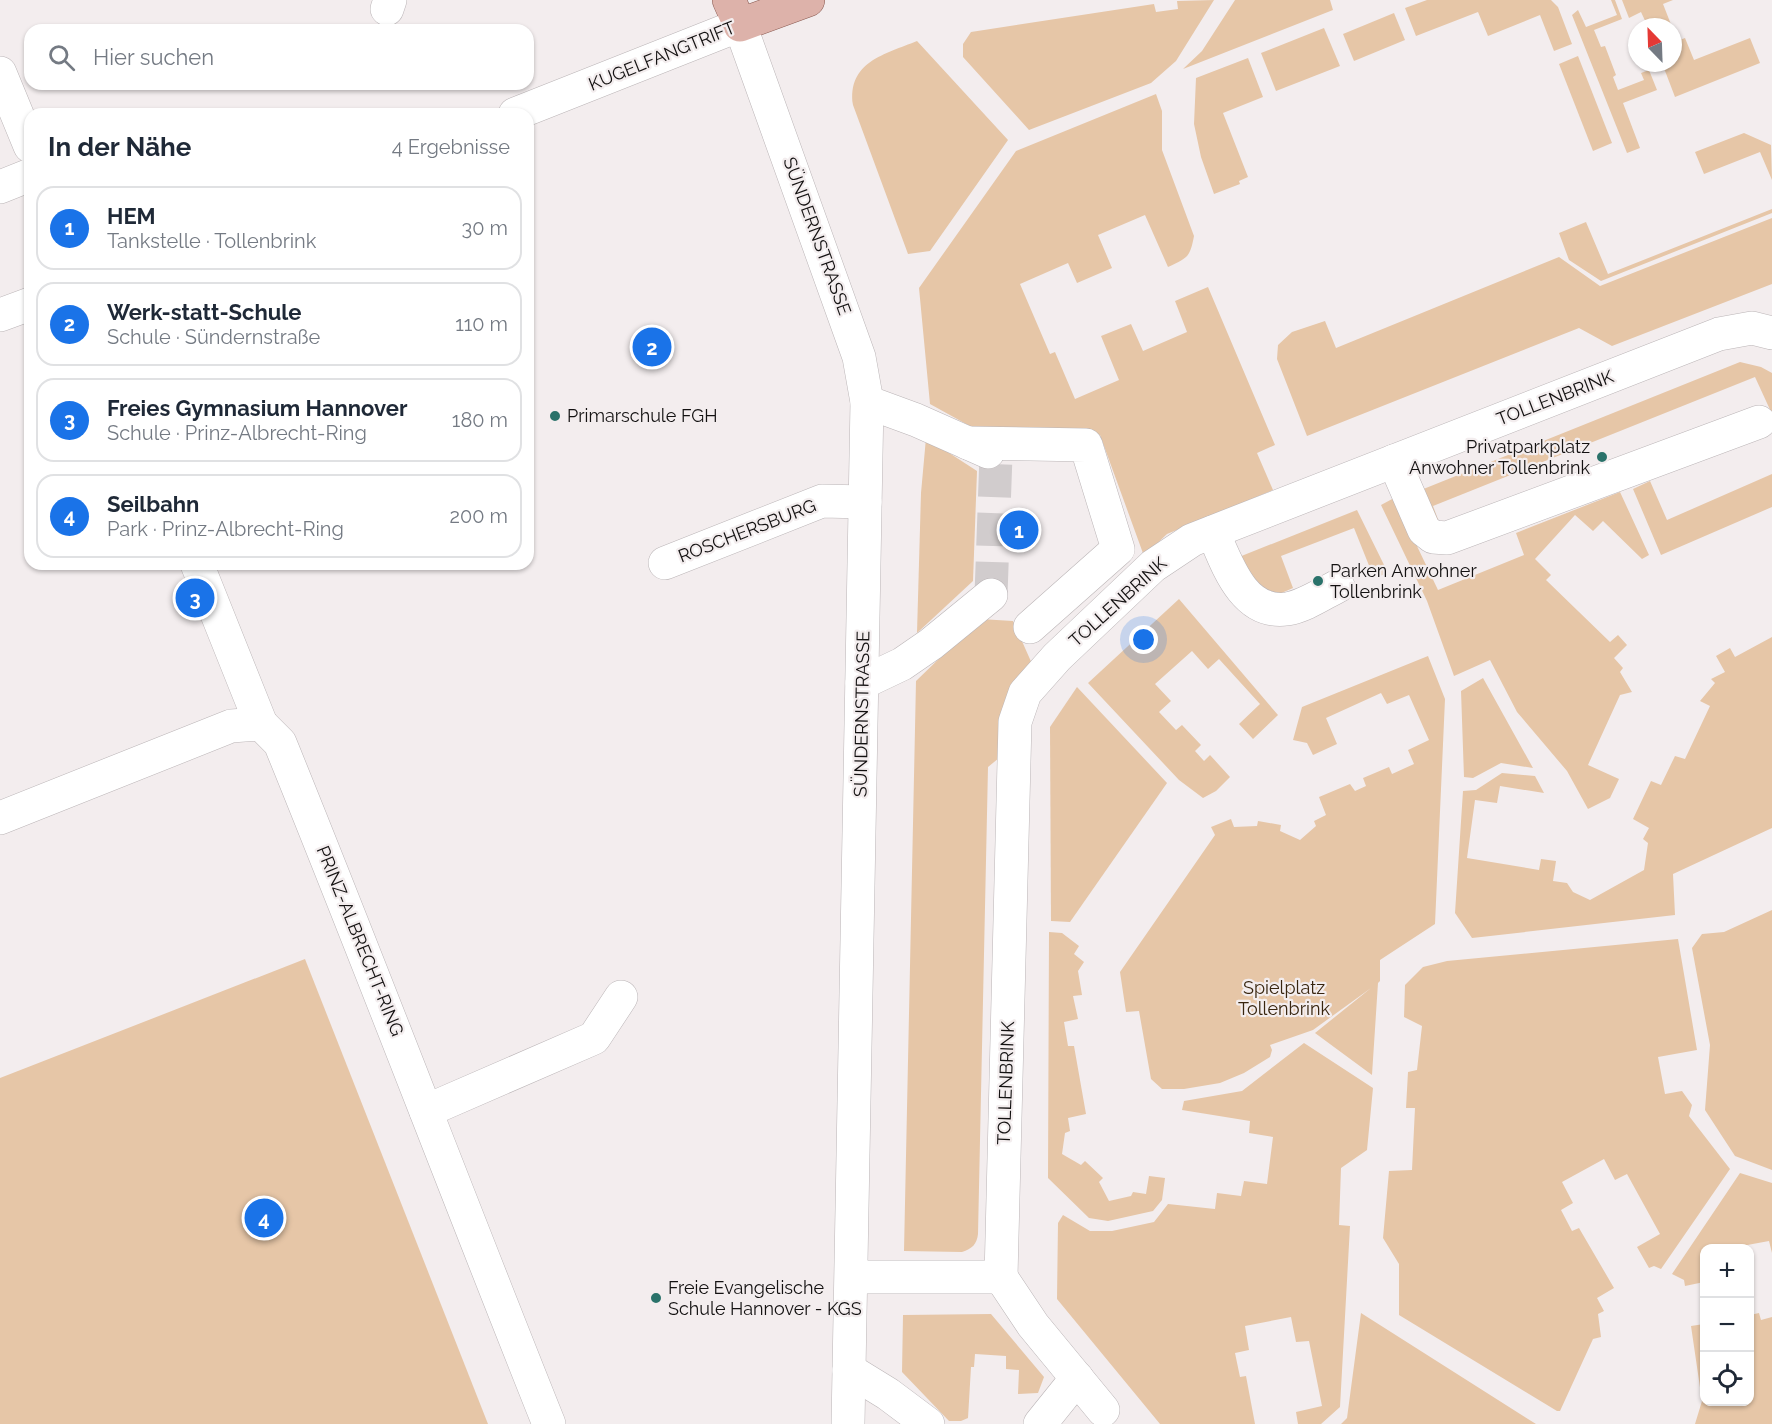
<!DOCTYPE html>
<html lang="de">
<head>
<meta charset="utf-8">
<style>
  body { margin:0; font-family:Raleway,sans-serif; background:#f6f6f7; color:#1f2937 }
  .controls { position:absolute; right:18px; bottom:18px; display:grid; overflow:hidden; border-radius:12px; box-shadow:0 2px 4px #0004 }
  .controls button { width:54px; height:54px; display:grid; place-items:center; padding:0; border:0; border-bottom:2px solid #e0e1e3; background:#fff; color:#1f2937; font:30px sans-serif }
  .compass { position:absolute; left:1628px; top:18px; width:54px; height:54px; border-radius:50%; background:#fff; box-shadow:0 2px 4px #0004; rotate:337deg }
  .you { position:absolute; left:1144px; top:640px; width:21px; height:21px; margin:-15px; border:4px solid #fff; border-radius:50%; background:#1a73e8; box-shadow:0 0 0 9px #1a73e833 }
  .badge { display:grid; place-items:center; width:39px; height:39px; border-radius:50%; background:#1a73e8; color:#fff; font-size:20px; font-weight:700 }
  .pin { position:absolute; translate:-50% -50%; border:3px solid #fff; box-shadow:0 2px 6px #0006 }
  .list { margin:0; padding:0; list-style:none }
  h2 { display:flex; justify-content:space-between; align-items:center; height:78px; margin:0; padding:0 24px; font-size:26px }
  h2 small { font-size:20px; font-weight:400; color:#747a83 }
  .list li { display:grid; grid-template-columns:39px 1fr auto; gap:18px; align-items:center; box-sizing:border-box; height:84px; margin:0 12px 12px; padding:0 12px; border:2px solid #e0e1e3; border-radius:18px }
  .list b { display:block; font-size:22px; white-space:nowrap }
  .list p { margin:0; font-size:20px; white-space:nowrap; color:#747a83 }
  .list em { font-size:20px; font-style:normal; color:#747a83 }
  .icon { flex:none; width:33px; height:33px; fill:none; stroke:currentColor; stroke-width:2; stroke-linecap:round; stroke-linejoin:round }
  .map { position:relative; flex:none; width:1772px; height:1424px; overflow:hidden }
  .search { position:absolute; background:#fff; box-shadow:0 2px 4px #0004; left:24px; top:24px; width:510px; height:66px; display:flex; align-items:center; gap:15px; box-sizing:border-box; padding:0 21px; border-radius:18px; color:#747a83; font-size:22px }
  .panel { position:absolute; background:#fff; box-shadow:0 2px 4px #0004; left:24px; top:108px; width:510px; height:462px; border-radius:18px }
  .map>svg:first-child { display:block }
  .green { fill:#e6c6a7 }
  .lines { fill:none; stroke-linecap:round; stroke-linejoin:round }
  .minor-tunnel { stroke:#d1cccd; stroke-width:33; stroke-dasharray:33 16; stroke-linecap:butt }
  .minor-casing { stroke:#bbb5b7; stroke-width:34 }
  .major-casing { stroke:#88584f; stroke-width:34 }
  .minor { stroke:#fff; stroke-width:33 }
  .major { stroke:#ddb2aa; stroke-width:33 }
  .poi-dot { fill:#2a726a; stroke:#f3edee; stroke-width:2 }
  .labels { text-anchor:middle; stroke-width:4.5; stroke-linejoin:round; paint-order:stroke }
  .street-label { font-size:18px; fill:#131111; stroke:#f3edee }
  .poi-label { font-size:18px; fill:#131111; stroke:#f3edee; text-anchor:start }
  .park-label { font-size:18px; fill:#38250f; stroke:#f3edee }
</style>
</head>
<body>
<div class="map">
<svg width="1772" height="1424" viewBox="0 0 1772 1424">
  <rect width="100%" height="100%" fill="#f3edee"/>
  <!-- green -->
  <g class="green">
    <polygon points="1214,0 1176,61 1151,83 1029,130 963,57 963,44 971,32 1154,4 1156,12 1178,9 1177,1"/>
    <polygon points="1235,0 1330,0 1333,10 1183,69 1202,51"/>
    <polygon points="1427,0 1551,0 1558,7 1572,44 1554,51 1540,15 1488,36 1478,12 1416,36 1405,8"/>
    <polygon points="1611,0 1615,0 1622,19 1594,30 1601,47 1605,46 1616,75 1613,77 1618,90 1644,80 1641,73 1649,70 1657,90 1623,103 1640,148 1627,153 1572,15 1578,10 1586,27 1617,15"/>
    <polygon points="1622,0 1673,0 1663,4 1672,27 1648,27 1641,12 1629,18"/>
    <polygon points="1394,13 1405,40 1354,61 1343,34"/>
    <polygon points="1324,28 1340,66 1276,91 1261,53"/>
    <polygon points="1673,30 1677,41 1685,38 1694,60 1750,38 1760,63 1675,97 1662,63 1673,63"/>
    <path d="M 917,41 L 1008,140 L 930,251 L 908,254 L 853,105 C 847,62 885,54 917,41 Z"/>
    <polygon points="1578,56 1612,143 1593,151 1559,64"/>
    <polygon points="1248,58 1263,97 1223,113 1248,177 1239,181 1240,184 1214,194 1201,157 1194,124 1196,78"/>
    <path d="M 1156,94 L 1162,111 L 1162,150 L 1194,236 C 1190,258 1187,258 1168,267 L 1145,215 L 1098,235 L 1112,268 L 1077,283 L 1068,263 L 1020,284 L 1050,354 L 1055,352 L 1075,399 L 1119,380 L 1101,336 L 1131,324 L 1143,351 L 1187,332 L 1175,301 L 1208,287 L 1275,445 L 1257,453 L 1273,490 L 1167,534 L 1144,556 L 1100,435 L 977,430 L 930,404 L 919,288 L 1016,151 Z"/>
    <polygon points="1744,133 1771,145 1772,180 1760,152 1704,174 1695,152"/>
    <polygon points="1772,209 1772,213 1601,281 1569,260 1559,233 1586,222 1608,274"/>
    <polygon points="1772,218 1772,284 1612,346 1579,328 1307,436 1277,359 1278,345 1292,332 1325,321 1336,348 1559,257 1600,286"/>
    <polygon points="1740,362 1761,367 1772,373 1772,414 1755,377 1433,506 1442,530 1416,492"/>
    <polygon points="926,438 977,471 973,581 917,633 921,493"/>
    <polygon points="1772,474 1772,507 1661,555 1633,489 1650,481 1667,520"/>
    <polygon points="1620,492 1649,555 1642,559 1603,521 1593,531 1575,515 1535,559 1551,575 1546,580 1610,642 1618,635 1627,645 1614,658 1623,668 1620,672 1632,692 1620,695 1588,765 1619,779 1610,798 1588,809 1567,771 1517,712 1490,660 1454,676 1427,601 1381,505 1394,498 1438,590 1524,555 1516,533"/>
    <polygon points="1357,510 1388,573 1374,578 1354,528 1281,556 1293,588 1270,598 1234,559"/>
    <polygon points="1179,599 1278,715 1253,739 1239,724 1260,704 1219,659 1208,669 1192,651 1155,684 1171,701 1159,712 1176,730 1182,725 1201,745 1195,751 1204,761 1210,755 1230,777 1216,791 1203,798 1179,780 1088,683"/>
    <path d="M 980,619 L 1013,621 L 1033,666 L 999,758 L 988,767 L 978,1234 C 977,1244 972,1249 962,1252 L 904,1251 L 916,681 Z"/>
    <polygon points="1772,637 1772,828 1673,874 1675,915 1472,938 1455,913 1463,791 1476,790 1502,773 1535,776 1544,793 1500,786 1497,803 1475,800 1467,858 1539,870 1541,859 1556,861 1553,881 1567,883 1573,892 1590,900 1644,870 1648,843 1643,839 1649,828 1633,819 1651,781 1661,785 1675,756 1685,759 1710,706 1700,701 1715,683 1711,679 1725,672 1716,656 1730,648 1735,657"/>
    <polygon points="1428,656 1445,699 1435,924 1380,960 1380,981 1378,983 1372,1075 1315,1033 1371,988 1313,1030 1270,1045 1272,1050 1270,1057 1244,1073 1220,1083 1184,1089 1162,1089 1151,1079 1139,1011 1126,1012 1120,972 1215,835 1211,827 1231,819 1234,827 1257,826 1258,821 1281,825 1280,831 1300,840 1316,826 1314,821 1326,815 1319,797 1350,784 1355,791 1366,786 1363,778 1389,767 1392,774 1414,764 1408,750 1429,740 1409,695 1387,704 1381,693 1326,718 1337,744 1313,755 1307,743 1293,740 1302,707"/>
    <polygon points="1483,678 1533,768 1501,763 1473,778 1464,777 1461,691"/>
    <polygon points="1077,687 1167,783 1070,922 1051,921 1050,727"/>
    <polygon points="1772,910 1772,1170 1735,1156 1705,1110 1710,1045 1692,948 1702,934 1724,932"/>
    <polygon points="1049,932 1062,933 1079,946 1074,954 1084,962 1078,971 1082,995 1073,996 1078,1019 1064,1022 1068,1046 1074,1046 1086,1114 1068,1118 1070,1131 1065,1133 1062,1154 1081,1165 1085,1161 1103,1178 1099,1182 1109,1201 1131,1196 1133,1192 1146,1194 1149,1176 1165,1178 1162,1200 1153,1211 1108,1221 1089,1218 1048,1178"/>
    <polygon points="1678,939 1697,1050 1658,1057 1665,1094 1682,1091 1692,1105 1689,1116 1730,1169 1661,1269 1654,1266 1649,1268 1637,1247 1660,1234 1627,1174 1615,1180 1604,1159 1562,1182 1573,1203 1561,1210 1572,1231 1579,1228 1614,1288 1597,1298 1604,1311 1598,1314 1601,1337 1593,1339 1560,1411 1557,1411 1399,1315 1399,1264 1383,1238 1389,1171 1412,1170 1415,1108 1406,1108 1408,1072 1417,1070 1422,1026 1404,1017 1405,985 1423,967 1447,961"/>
    <polygon points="305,959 488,1424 0,1424 0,1078"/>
    <polygon points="1304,1043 1373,1088 1367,1150 1341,1168 1339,1225 1350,1226 1340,1407 1321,1424 1298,1424 1296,1412 1322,1406 1309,1341 1296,1342 1291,1317 1245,1326 1249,1350 1235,1353 1240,1377 1246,1376 1255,1424 1160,1424 1057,1299 1058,1223 1063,1215 1090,1231 1112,1231 1154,1222 1168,1204 1215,1209 1217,1193 1241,1196 1244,1181 1267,1184 1273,1137 1249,1133 1250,1121 1182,1110 1184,1101 1242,1091"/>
    <polygon points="1740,1173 1772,1183 1772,1253 1769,1241 1731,1248 1704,1248 1704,1282 1685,1286 1684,1280 1672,1274"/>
    <polygon points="1361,1313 1536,1424 1341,1424 1347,1418"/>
    <polygon points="1759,1313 1761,1320 1772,1317 1772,1424 1695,1424 1702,1401 1691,1326 1704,1324 1704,1402 1750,1402 1750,1315"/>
    <polygon points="991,1314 1044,1377 1038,1393 1018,1394 1019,1370 1006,1369 1006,1356 975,1354 974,1367 971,1367 968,1418 961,1421 949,1421 902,1372 903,1315"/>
  </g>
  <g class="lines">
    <!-- minor-tunnel -->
    <polyline class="minor-tunnel" points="991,595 996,455"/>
    <!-- minor casing -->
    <g class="minor-casing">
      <g id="minor">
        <polyline points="387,9 390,0"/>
        <polyline points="0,73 30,146"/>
        <polyline points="515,114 740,25 859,357 867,402 848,1424"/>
        <polyline points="0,187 30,175"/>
        <polyline points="0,315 30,304"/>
        <polyline points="867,402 916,420 988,452"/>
        <polyline points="968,443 1086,445 1118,549 1030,627"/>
        <polyline points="1394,461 1424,530 1433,537 1447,538 1759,422"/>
        <path d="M 1213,532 C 1227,564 1243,615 1287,609 C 1305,606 1322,594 1338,586"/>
        <polyline points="665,563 822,501 865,502"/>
        <polyline points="197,564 261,724"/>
        <polyline points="862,683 902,664 931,644 991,595"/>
        <path d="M 0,818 L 231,726 L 261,724 L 280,743 C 372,969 458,1197 549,1424"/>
        <polyline points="426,1111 594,1038 621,997"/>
        <polyline points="852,1277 1001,1277 1015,722 1025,693 1057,657 1153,566 1192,540 1719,334 1752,328 1772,333"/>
        <polyline points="1001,1277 1033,1325 1103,1410"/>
        <polyline points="849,1370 888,1394 928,1424"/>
        <polyline points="1040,1424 1077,1378"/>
      </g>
    </g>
    <!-- major casing -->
    <g class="major-casing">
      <polyline id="major" points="729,0 740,25 808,0"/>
    </g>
    <!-- minor -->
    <use href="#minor" class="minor"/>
    <!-- major -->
    <use href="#major" class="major"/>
  </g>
  <!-- markers -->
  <g class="poi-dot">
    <circle cx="555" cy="416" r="6"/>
    <circle cx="1602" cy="457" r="6"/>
    <circle cx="1318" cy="581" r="6"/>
    <circle cx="656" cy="1298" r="6"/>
  </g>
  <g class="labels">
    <!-- street labels -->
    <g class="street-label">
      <text transform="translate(662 56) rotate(-22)" y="6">KUGELFANGTRIFT</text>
      <text transform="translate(817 236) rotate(70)" y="6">SÜNDERNSTRASSE</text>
      <text transform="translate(1555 398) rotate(-21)" y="6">TOLLENBRINK</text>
      <text transform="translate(747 531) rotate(-21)" y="6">ROSCHERSBURG</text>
      <text transform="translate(1118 602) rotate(-42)" y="6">TOLLENBRINK</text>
      <text transform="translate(862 714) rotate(-89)" y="6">SÜNDERNSTRASSE</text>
      <text transform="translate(360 941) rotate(68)" y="6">PRINZ-ALBRECHT-RING</text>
      <text transform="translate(1006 1083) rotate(-88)" y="6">TOLLENBRINK</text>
    </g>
    <!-- poi labels -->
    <g class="poi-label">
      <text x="567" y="422">Primarschule FGH</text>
      <text x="1590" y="453" text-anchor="end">Privatparkplatz<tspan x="1590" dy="21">Anwohner Tollenbrink</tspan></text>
      <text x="1330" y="577">Parken Anwohner<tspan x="1330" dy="21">Tollenbrink</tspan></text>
      <text x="668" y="1294">Freie Evangelische<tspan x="668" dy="21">Schule Hannover - KGS</tspan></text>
    </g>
    <!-- park labels -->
    <g class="park-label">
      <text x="1284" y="994">Spielplatz<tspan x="1284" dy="21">Tollenbrink</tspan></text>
    </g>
  </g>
</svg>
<div class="controls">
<button>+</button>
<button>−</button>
<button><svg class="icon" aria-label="locate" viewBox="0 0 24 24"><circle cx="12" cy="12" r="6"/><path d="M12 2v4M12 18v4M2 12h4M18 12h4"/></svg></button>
</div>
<svg class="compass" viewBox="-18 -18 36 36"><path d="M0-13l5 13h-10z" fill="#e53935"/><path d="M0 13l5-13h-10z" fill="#747a83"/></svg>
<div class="you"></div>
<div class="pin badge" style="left:1019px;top:530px">1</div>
<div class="pin badge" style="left:652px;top:347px">2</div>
<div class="pin badge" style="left:195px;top:598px">3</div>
<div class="pin badge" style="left:264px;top:1218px">4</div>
<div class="search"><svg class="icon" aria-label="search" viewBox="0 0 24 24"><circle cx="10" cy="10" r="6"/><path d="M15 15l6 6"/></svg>Hier suchen</div>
<section class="panel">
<h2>In der Nähe<small>4 Ergebnisse</small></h2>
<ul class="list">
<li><span class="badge">1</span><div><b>HEM</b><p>Tankstelle · Tollenbrink</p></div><em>30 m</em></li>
<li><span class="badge">2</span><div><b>Werk-statt-Schule</b><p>Schule · Sündernstraße</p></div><em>110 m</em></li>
<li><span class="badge">3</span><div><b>Freies Gymnasium Hannover</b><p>Schule · Prinz-Albrecht-Ring</p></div><em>180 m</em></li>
<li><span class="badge">4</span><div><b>Seilbahn</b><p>Park · Prinz-Albrecht-Ring</p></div><em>200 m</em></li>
</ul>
</section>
</div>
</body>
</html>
